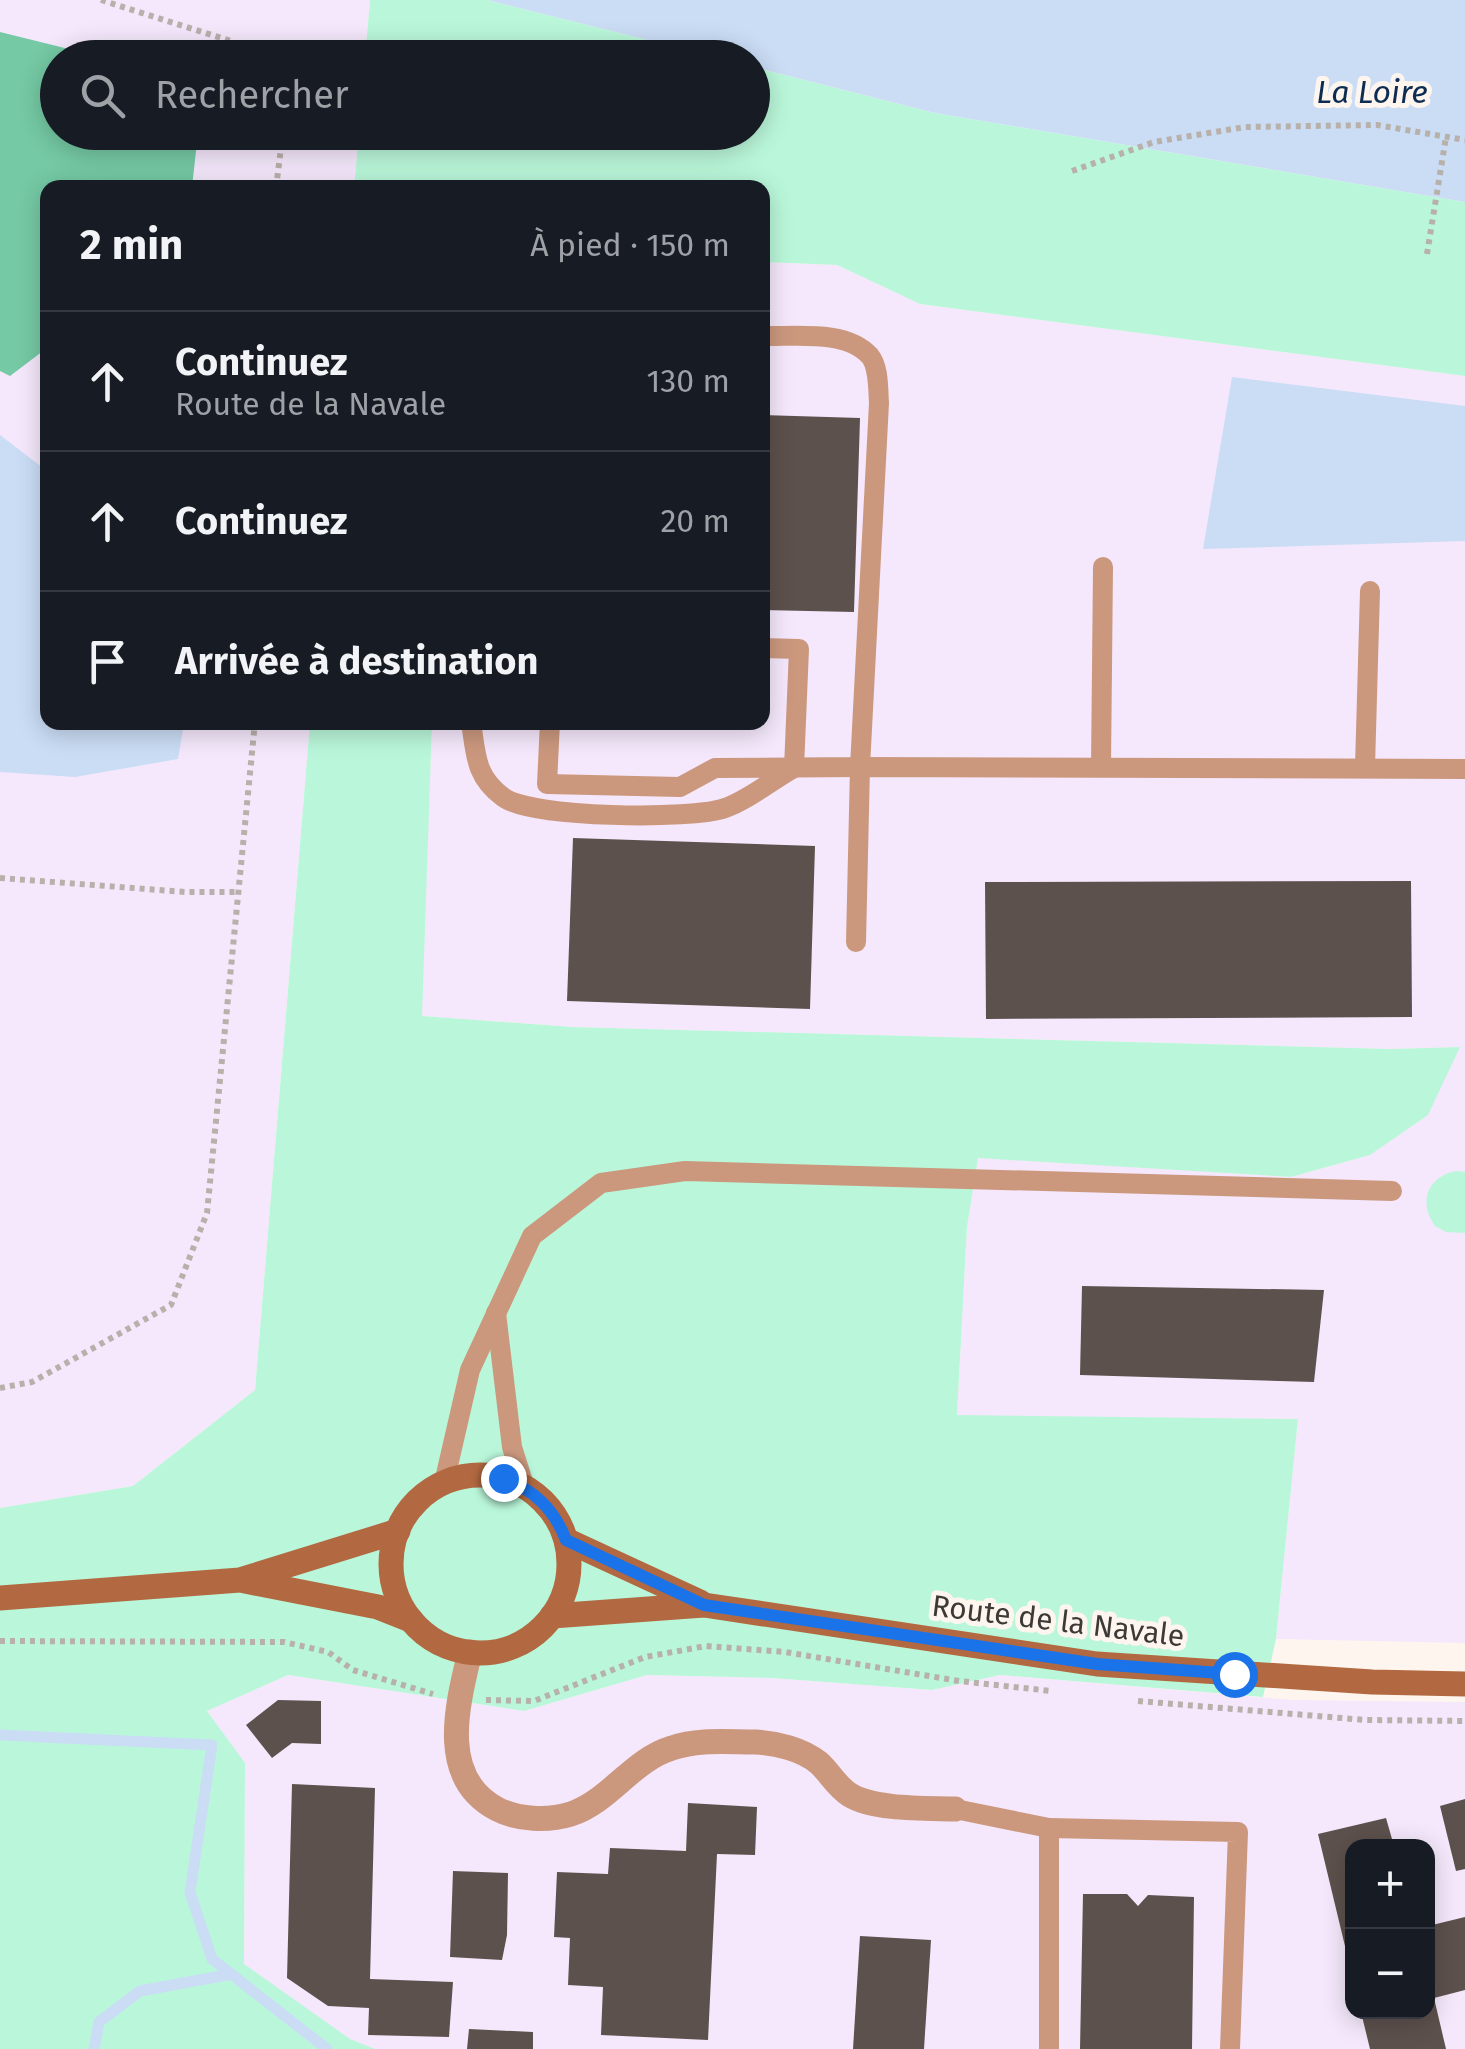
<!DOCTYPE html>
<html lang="fr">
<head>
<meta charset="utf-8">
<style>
  body { margin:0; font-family:"Fira Sans",sans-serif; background:#20242c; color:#f1f3f6 }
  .controls { position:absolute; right:30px; bottom:30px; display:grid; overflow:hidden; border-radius:20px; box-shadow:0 5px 25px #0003 }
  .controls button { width:90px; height:90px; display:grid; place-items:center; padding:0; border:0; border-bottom:2px solid #363941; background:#171b24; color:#f1f3f6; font:50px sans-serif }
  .stop { position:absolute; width:30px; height:30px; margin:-22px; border:8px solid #1a73e8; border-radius:50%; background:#fff }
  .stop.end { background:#1a73e8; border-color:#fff; box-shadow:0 2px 10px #0008 }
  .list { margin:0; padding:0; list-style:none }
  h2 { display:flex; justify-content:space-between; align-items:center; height:130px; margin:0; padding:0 40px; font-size:42px }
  h2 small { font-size:32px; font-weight:400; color:#9ea1a6 }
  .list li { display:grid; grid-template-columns:65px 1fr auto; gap:30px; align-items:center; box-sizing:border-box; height:140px; padding:0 40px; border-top:2px solid #363941 }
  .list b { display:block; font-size:38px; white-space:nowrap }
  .list p { margin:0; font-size:32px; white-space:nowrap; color:#9ea1a6 }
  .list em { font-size:32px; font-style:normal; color:#9ea1a6 }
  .icon { flex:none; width:55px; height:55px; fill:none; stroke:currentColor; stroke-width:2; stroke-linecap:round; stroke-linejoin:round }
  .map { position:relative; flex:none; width:1465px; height:2049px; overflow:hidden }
  .search { position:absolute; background:#171b24; box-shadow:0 5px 25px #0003; left:40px; top:40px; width:730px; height:110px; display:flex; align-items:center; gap:25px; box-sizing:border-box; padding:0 35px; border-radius:55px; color:#9ea1a6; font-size:38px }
  .panel { position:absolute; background:#171b24; box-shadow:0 5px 25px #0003; left:40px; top:180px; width:730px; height:550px; border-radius:20px }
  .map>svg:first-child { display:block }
  .industrial { fill:#f5e8fc; fill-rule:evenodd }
  .green { fill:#baf7da }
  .forest { fill:#75c9a4 }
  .water { fill:#caddf5 }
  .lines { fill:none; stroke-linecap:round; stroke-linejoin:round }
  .stream { stroke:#caddf5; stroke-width:11 }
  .building { fill:#5d514d }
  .path { stroke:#b8b1ab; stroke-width:6; stroke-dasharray:5 5; stroke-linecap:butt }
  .service { stroke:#cb987e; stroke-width:20 }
  .minor { stroke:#cb987e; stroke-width:25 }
  .secondary { stroke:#b26941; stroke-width:25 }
  .route { stroke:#1a73e8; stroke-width:12 }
  .labels { text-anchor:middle; stroke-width:10; stroke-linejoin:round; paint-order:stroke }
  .street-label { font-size:30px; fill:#3d3936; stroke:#fef6ee }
  .water-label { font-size:32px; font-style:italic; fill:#0d2c51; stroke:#fef6ee }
</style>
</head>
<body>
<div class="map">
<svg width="1465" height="2049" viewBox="0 0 1465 2049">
  <rect width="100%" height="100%" fill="#fef6ee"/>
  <!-- industrial -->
  <g class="industrial">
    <polygon points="0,0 370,0 365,57 58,58 58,132 359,133 354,187 48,188 48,722 310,723 255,1390 133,1486 0,1508"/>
    <polygon points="763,262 837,265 920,304 1465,376 1465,1643 1276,1639 1298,1419 957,1416 967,1227 978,1157 1291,1177 1370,1155 1459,1047 1390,1049 573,1027 421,1016 432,723 762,722"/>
    <path d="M 288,1675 L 524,1711 L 647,1675 L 772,1678 L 932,1690 L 1000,1675 L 1293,1700 L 1465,1702 L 1465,2049 L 375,2049 L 350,2040 L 244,1965 L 245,1764 L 207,1711 ZM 1352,1846 L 1428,1846 L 1428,2012 L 1352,2012 Z"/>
  </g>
  <!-- green -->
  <g class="green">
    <polygon points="370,0 487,0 716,57 365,58"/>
    <polygon points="753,67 935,113 1465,202 1465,376 920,304 837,265 763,262 762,188 354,188 359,133 752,132"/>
    <polygon points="310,723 432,723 422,1016 573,1027 1390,1049 1460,1047 1428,1115 1370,1155 1291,1177 978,1158 967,1227 957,1415 1298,1419 1276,1639 1263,1697 1000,1675 932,1690 772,1678 647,1675 524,1711 288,1675 207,1711 245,1763 244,1964 350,2039 375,2049 0,2049 0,1508 133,1486 255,1390"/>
    <path d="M 1456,1171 L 1465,1172 L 1465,1233 L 1446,1232 L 1435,1226 C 1418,1202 1427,1177 1456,1171 Z"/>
  </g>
  <!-- forest -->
  <polygon class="forest" points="0,32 101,57 58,58 58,132 198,133 192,187 48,188 47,348 10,376 0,371"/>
  <!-- water -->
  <g class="water">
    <polygon points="487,0 1465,0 1465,202 935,113 753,67 752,58 716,57"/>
    <polygon points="1232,377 1465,406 1465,541 1203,549"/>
    <polygon points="0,435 47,471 48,722 184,723 178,759 75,777 0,772"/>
  </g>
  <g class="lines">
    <!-- stream -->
    <g class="stream">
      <polyline points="0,1735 212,1745 190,1892 212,1959 327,2049"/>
      <polyline points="94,2049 99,2022 140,1991 232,1974"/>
    </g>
  </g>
  <!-- building -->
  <g class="building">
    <polygon points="762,415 860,418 854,612 762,610"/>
    <polygon points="573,838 815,846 810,1009 567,1001"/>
    <polygon points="1411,881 1412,1017 986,1019 985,882"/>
    <polygon points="1082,1286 1324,1290 1314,1382 1080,1375"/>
    <polygon points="278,1700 321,1701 321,1744 292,1743 272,1758 246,1725"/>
    <polygon points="292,1784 375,1788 370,1979 453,1982 449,2037 368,2035 369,2008 328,2006 287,1978"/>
    <polygon points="1465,1799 1465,1869 1456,1871 1440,1806"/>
    <polygon points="688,1803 757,1807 755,1855 717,1854 708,2040 601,2035 603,1987 568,1985 570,1938 554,1937 557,1872 608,1874 610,1848 686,1851"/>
    <polygon points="1386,1818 1394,1846 1352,1846 1351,1971 1318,1834"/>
    <polygon points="453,1871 508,1873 507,1935 502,1960 450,1957"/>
    <polygon points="1083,1894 1127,1894 1138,1906 1148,1895 1194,1897 1192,2049 1080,2049"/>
    <polygon points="1465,1917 1465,1990 1434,1998 1446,2049 1370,2049 1361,2012 1428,2012 1428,1926"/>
    <polygon points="860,1936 931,1940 924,2049 853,2049"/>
    <polygon points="469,2029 533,2032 533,2049 467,2049"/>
  </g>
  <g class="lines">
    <!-- path -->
    <g class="path">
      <polyline points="101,0 234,42 253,58"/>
      <polyline points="1072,171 1154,142 1245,127 1377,125 1465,140"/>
      <polyline points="276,188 283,132"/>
      <polyline points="1427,254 1446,137"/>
      <polyline points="0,878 186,892 237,892"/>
      <polyline points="0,1388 32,1382 171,1305 207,1213 255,722"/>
      <polyline points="0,1641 284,1642 328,1652 353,1670 433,1694"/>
      <polyline points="486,1700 534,1701 645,1657 706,1646 785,1652 959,1681 1051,1691"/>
      <polyline points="1138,1701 1365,1720 1465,1721"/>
    </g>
    <!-- service -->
    <g class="service">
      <polyline points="762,648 799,649 794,768"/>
      <path d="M 471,722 C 476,755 475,776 503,797 C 530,818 692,820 725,808 C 748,800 771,781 792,769"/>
      <path d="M 550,722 L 547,784 L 680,787 L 715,768 L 860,767 L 879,403 C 878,389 879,367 870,356 C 846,329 794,337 762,336"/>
      <polyline points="1101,767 1103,567"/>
      <polyline points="1365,767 1370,591"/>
      <polyline points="856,942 860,767 1465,769"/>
      <polyline points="496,1313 512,1447 525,1488"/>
      <polyline points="444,1483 470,1370 532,1236 601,1183 685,1171 1392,1191"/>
      <polyline points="955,1809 1049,1828"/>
      <polyline points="1049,2049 1049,1828 1238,1832 1230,2049"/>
    </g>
    <!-- minor -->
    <path class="minor" d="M 470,1652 C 457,1706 438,1778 497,1809 C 518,1820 548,1821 571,1814 C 610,1801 632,1760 672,1748 C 698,1739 727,1742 755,1742 C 776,1743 802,1749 819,1763 C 830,1773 837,1787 850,1795 C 875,1810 926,1808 955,1809"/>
    <!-- secondary -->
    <g class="secondary">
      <circle cx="480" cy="1564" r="89"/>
      <polyline points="566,1540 700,1602"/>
      <polyline points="245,1581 378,1607 411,1620"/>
      <polyline points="0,1598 240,1580 398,1531"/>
      <polyline points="552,1616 704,1605 1097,1664 1372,1682 1465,1684"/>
    </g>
  </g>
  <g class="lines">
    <!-- route -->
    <path class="route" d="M 503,1478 C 534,1490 554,1509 566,1540 L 704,1605 L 1097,1664 L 1234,1674"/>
  </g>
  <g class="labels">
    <!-- street labels -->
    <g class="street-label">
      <text transform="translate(1058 1621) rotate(7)" y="10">Route de la Navale</text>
    </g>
    <!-- water labels -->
    <g class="water-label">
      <text x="1372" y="103">La Loire</text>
    </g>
  </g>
</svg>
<div class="controls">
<button>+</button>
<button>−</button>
</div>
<div class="stop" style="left:1234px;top:1674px"></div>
<div class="stop end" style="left:503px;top:1478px"></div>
<div class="search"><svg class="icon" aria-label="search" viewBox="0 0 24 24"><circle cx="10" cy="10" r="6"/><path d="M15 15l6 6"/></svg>Rechercher</div>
<section class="panel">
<h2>2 min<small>À pied · 150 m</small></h2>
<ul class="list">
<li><svg class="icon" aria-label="ahead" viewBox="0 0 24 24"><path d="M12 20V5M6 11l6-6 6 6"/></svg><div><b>Continuez</b><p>Route de la Navale</p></div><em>130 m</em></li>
<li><svg class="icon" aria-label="ahead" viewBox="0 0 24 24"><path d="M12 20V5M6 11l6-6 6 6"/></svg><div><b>Continuez</b></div><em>20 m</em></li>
<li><svg class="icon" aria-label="arrive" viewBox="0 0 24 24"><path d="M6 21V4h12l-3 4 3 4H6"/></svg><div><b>Arrivée à destination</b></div></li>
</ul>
</section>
</div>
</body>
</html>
